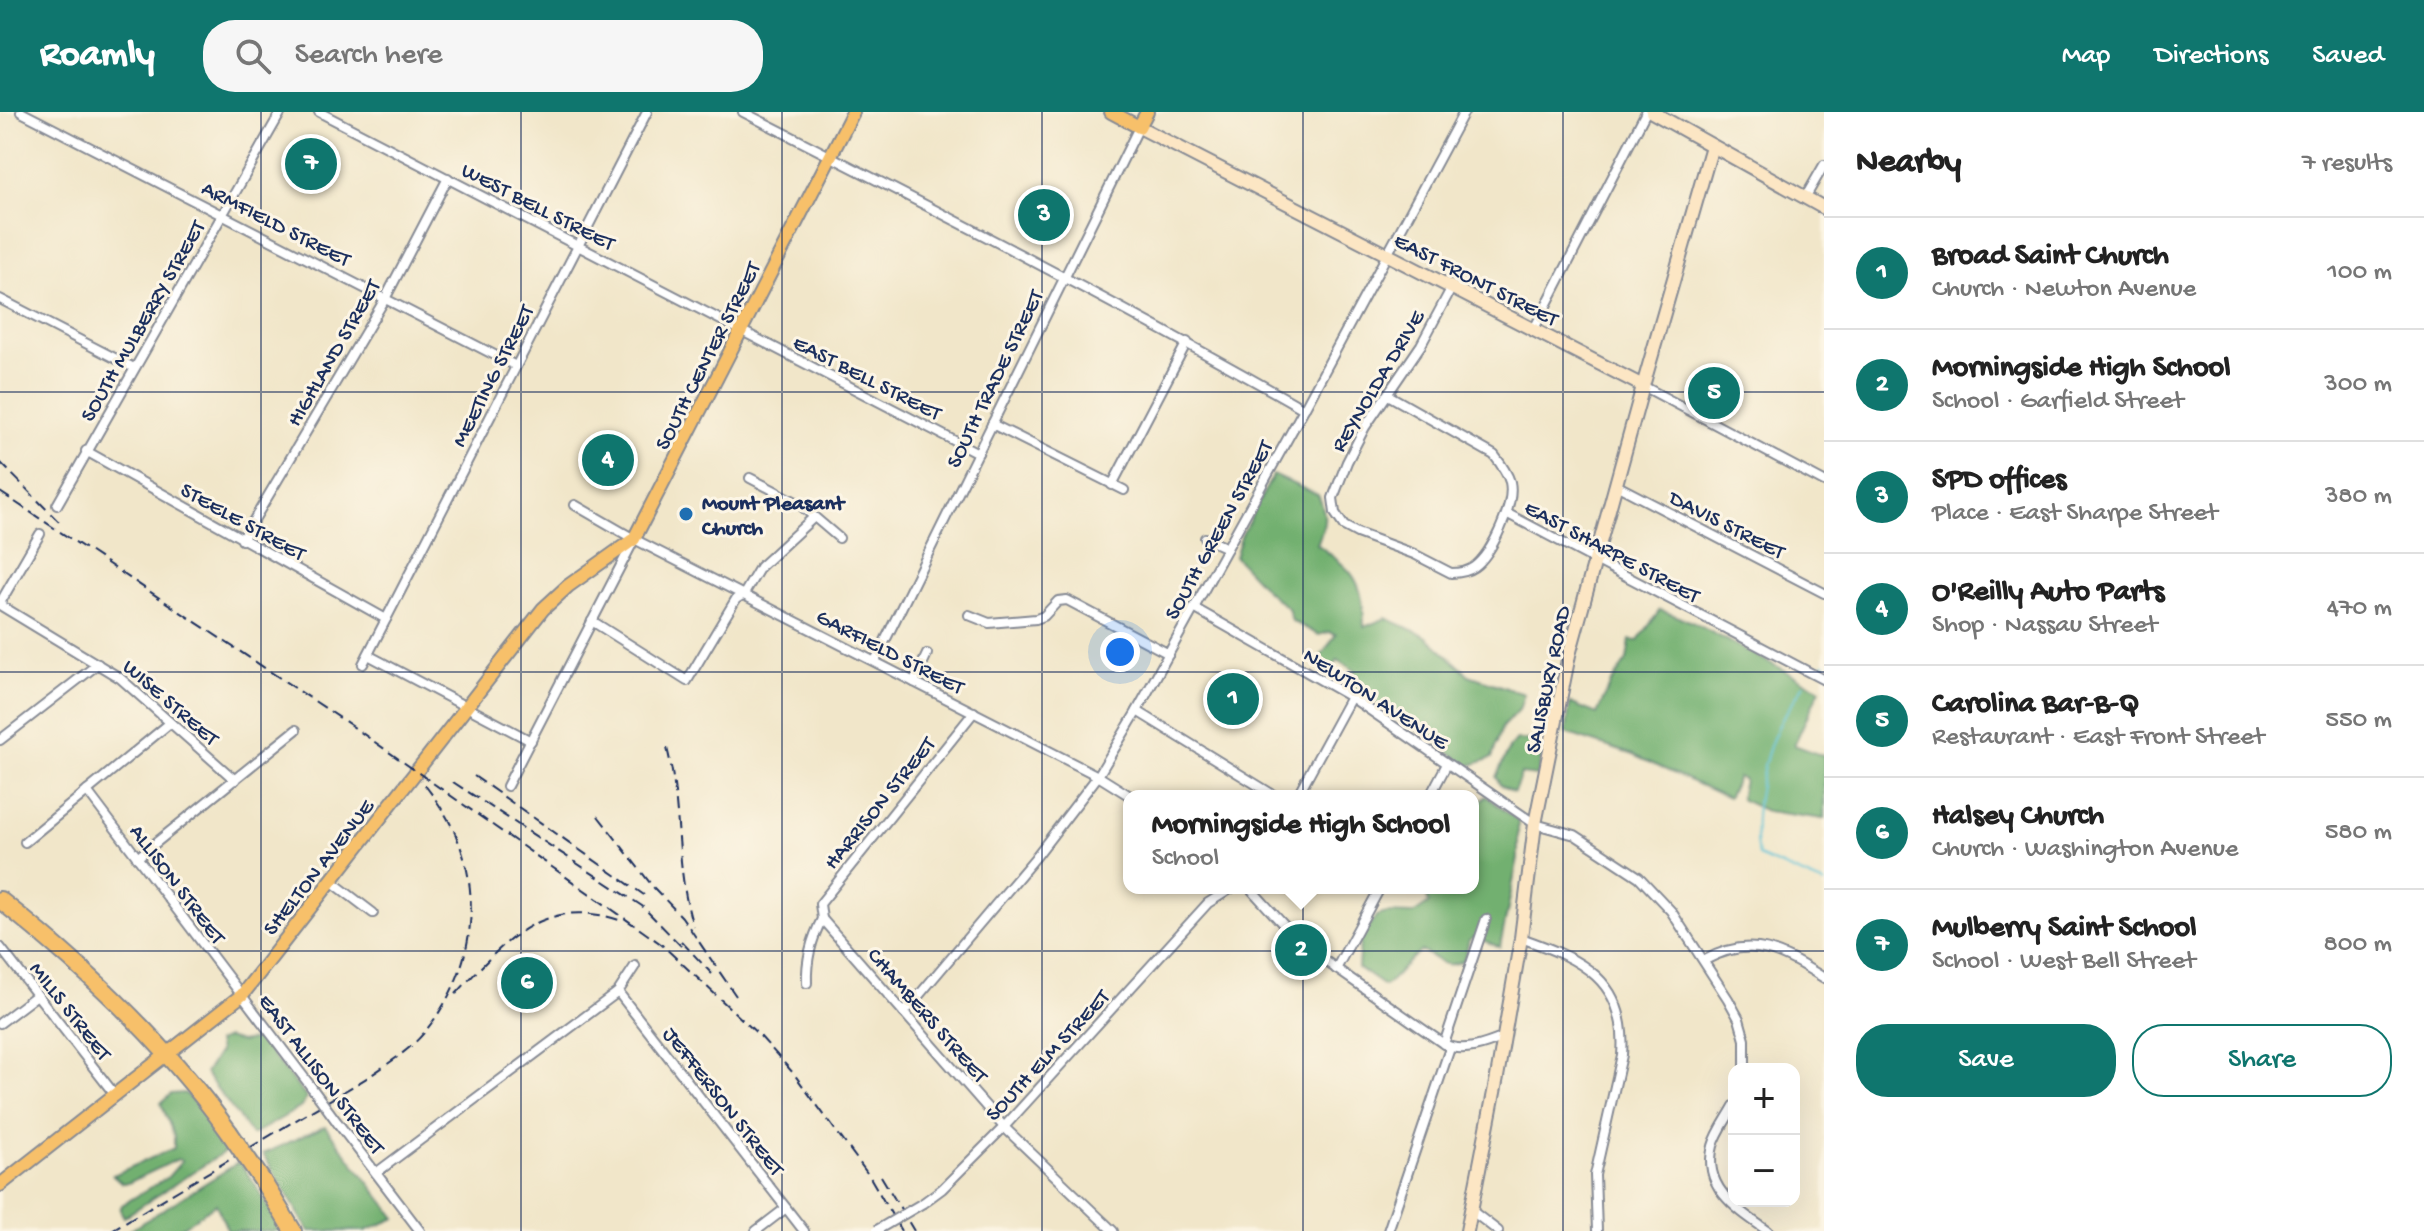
<!DOCTYPE html>
<html lang="en">
<head>
<meta charset="utf-8">
<style>
  body { margin:0; font-family:"Gochi Hand",sans-serif; background:#f6f6f6; color:#222 }
  .controls { position:absolute; right:24px; bottom:24px; display:grid; overflow:hidden; border-radius:16px; box-shadow:0 8px 32px #0002 }
  .controls button { width:72px; height:72px; display:grid; place-items:center; padding:0; border:0; border-bottom:2px solid #e0e0e0; background:#fff; color:#222; font:40px sans-serif }
  .you { position:absolute; left:1120px; top:540px; width:28px; height:28px; margin:-20px; border:6px solid #fff; border-radius:50%; background:#1a73e8; box-shadow:0 0 0 12px #1a73e833 }
  .badge { display:grid; place-items:center; width:52px; height:52px; border-radius:50%; background:#0f766e; color:#fff; font-size:26px; font-weight:700 }
  .pin { position:absolute; translate:-50% -50%; border:4px solid #fff; box-shadow:0 2px 8px #0006 }
  .popup { position:absolute; left:1123px; top:678px; width:356px; height:104px; box-sizing:border-box; display:grid; place-content:center; border-radius:16px; background:#fff; filter:drop-shadow(0 2px 6px #0005); font-size:26px; white-space:nowrap; color:#767676 }
  .popup b { font-size:30px; color:#222 }
  .popup::after { content:''; position:absolute; left:50%; top:100%; margin-left:-16px; border:16px solid transparent; border-top-color:#fff }
  .list { margin:0; padding:0; list-style:none }
  h2 { display:flex; justify-content:space-between; align-items:center; height:104px; margin:0; padding:0 32px; font-size:34px }
  h2 small { font-size:26px; font-weight:400; color:#767676 }
  .list li { display:grid; grid-template-columns:52px 1fr auto; gap:24px; align-items:center; box-sizing:border-box; height:112px; padding:0 32px; border-top:2px solid #e0e0e0 }
  .list b { display:block; font-size:30px; white-space:nowrap }
  .list p { margin:0; font-size:26px; white-space:nowrap; color:#767676 }
  .list em { font-size:26px; font-style:normal; color:#767676 }
  .actions { display:flex; gap:16px; padding:24px 32px }
  .actions a { flex:1; padding:18px 0; border:2px solid #0f766e; border-radius:32px; text-align:center; font-size:28px; color:#0f766e }
  .actions .main { background:#0f766e; color:#fff }
  .icon { flex:none; width:44px; height:44px; fill:none; stroke:currentColor; stroke-width:2; stroke-linecap:round; stroke-linejoin:round }
  .map { position:relative; flex:none; width:1824px; height:1119px; overflow:hidden }
  header { display:flex; align-items:center; gap:48px; box-sizing:border-box; height:112px; padding:0 40px; background:#0f766e; color:#fff }
  header strong { font-size:38px }
  nav { display:flex; gap:44px; margin-inline-start:auto; font-size:28px }
  .search { width:560px; height:72px; background:#f6f6f6; display:flex; align-items:center; gap:20px; box-sizing:border-box; padding:0 28px; border-radius:32px; color:#767676; font-size:30px }
  main { display:flex }
  aside { flex:1; background:#fff }
  .map>svg:first-child { display:block }
  .forest { fill:#72b070; stroke:#467067; stroke-width:2 }
  .lines { fill:none; stroke-linecap:round; stroke-linejoin:round }
  .stream { stroke:#59c1d6; stroke-width:2 }
  .street-casing { stroke:#868a94; stroke-width:12 }
  .secondary-casing { stroke:#868a94; stroke-width:16 }
  .primary-casing { stroke:#868a94; stroke-width:16 }
  .highway-casing { stroke:#868a94; stroke-width:20 }
  .street { stroke:#fff; stroke-width:8 }
  .secondary { stroke:#fce6c4; stroke-width:12 }
  .primary { stroke:#f7c06b; stroke-width:12 }
  .highway { stroke:#f7c06b; stroke-width:16 }
  .rail { stroke:#1b2f5e; stroke-width:2; stroke-dasharray:12 6; stroke-linecap:butt }
  .street-bridge-casing { stroke:#868a94; stroke-width:12; stroke-linecap:butt }
  .highway-bridge-casing { stroke:#868a94; stroke-width:20; stroke-linecap:butt }
  .street-bridge { stroke:#fff; stroke-width:8 }
  .highway-bridge { stroke:#f7c06b; stroke-width:16 }
  .grid { fill:none; stroke:#1b2f5e; stroke-width:2; stroke-opacity:0.55 }
  .poi-dot { fill:#1f6fb2; stroke:#fcf5e5; stroke-width:3 }
  .labels { text-anchor:middle; stroke-width:6; stroke-linejoin:round; paint-order:stroke }
  .street-label { font-size:22px; fill:#1b2f5e; stroke:#fcf5e5 }
  .poi-label { font-size:22px; font-weight:bold; fill:#1b2f5e; stroke:#fcf5e5; text-anchor:start }
</style>
</head>
<body>
<header>
<strong>Roamly</strong>
<div class="search"><svg class="icon" aria-label="search" viewBox="0 0 24 24"><circle cx="10" cy="10" r="6"/><path d="M15 15l6 6"/></svg>Search here</div>
<nav><a>Map</a><a>Directions</a><a>Saved</a></nav>
</header>
<main>
<div class="map">
<svg width="1824" height="1119" viewBox="0 0 1824 1119">
  <rect width="100%" height="100%" fill="#fcf5e5"/>
  <filter id="ink" filterUnits="userSpaceOnUse"><feTurbulence type="fractalNoise" baseFrequency=".0125" numOctaves="2"/><feDisplacementMap in="SourceGraphic" scale="16" xChannelSelector="R" yChannelSelector="G"/><feConvolveMatrix kernelMatrix="1 2 1 2 8 2 1 2 1" color-interpolation-filters="sRGB"/></filter>
  <filter id="wash" filterUnits="userSpaceOnUse"><feTurbulence type="fractalNoise" baseFrequency=".006" numOctaves="4" result="noise"/><feDisplacementMap in="SourceGraphic" scale="32" xChannelSelector="R" yChannelSelector="G"/><feGaussianBlur stdDeviation="1.8" result="paint"/><feColorMatrix in="noise" values="0 0 0 0 0 0 0 0 0 0 0 0 0 0 0 0 0 1.4 0 .05"/><feComposite in="paint" operator="in"/></filter>
  <g filter="url(#wash)">
    <rect width="100%" height="100%" fill="#f1e6c9"/>
    <!-- forest -->
    <g class="forest">
      <path d="M 1273,363 L 1318,383 C 1327,402 1326,412 1317,432 C 1354,461 1363,465 1364,515 L 1386,506 L 1426,524 L 1469,563 L 1524,582 L 1519,598 L 1502,615 L 1492,646 L 1469,654 L 1351,574 L 1355,559 L 1338,548 L 1329,562 L 1319,555 L 1319,547 L 1336,522 L 1329,520 L 1319,523 L 1292,509 L 1288,496 L 1267,479 L 1235,445 L 1241,424 Z"/>
      <polygon points="1660,498 1690,509 1820,577 1794,633 1824,644 1824,707 1766,699 1740,687 1744,668 1738,665 1728,686 1633,643 1566,621 1570,591 1597,602 1611,571 1627,548 1630,528 1638,529"/>
      <polygon points="1517,628 1532,628 1544,637 1537,664 1521,662 1514,680 1500,673 1496,665 1510,635"/>
      <path d="M 1486,684 L 1518,709 L 1518,746 L 1500,835 L 1474,825 L 1469,828 L 1464,848 C 1441,859 1441,847 1421,839 C 1404,850 1400,864 1384,874 L 1358,856 L 1360,829 L 1376,804 L 1387,801 L 1413,802 L 1429,791 L 1423,776 L 1473,776 L 1473,698 Z"/>
      <polygon points="226,926 240,930 259,927 307,986 301,995 252,1023 205,961 219,940 217,930"/>
      <polygon points="185,981 215,1013 230,1036 124,1105 120,1098 122,1093 168,1065 182,1049 178,1047 128,1071 122,1071 113,1063 174,1036 174,1024 161,991 171,982"/>
      <polygon points="325,1014 396,1106 365,1119 309,1119 263,1042"/>
      <polygon points="239,1050 253,1069 282,1119 228,1119 216,1092 176,1119 129,1119"/>
    </g>
    <g class="lines">
      <!-- stream -->
      <g class="stream">
        <polyline points="1818,558 1824,551"/>
        <path d="M 1804,572 C 1796,586 1785,600 1778,615 C 1761,650 1751,706 1758,744 L 1824,772"/>
      </g>
    </g>
  </g>
  <g filter="url(#ink)">
    <g class="lines">
      <!-- street casing -->
      <g class="street-casing">
        <g id="street">
          <polyline points="21,0 516,254"/>
          <polyline points="319,0 978,341"/>
          <path d="M 743,0 C 932,96 1120,192 1304,297"/>
          <polyline points="1805,86 1824,53"/>
          <polyline points="0,187 134,256"/>
          <polyline points="1534,217 1646,0"/>
          <polyline points="1643,274 1824,370"/>
          <path d="M 1388,283 L 1494,343 C 1501,352 1507,360 1510,370 C 1515,392 1492,442 1474,455 C 1467,460 1459,461 1451,461 L 1414,442 L 1357,421 L 1344,414 L 1335,401 L 1333,386 L 1347,350 L 1365,315 L 1421,233 L 1452,175"/>
          <polyline points="992,312 1124,378"/>
          <polyline points="86,339 386,507"/>
          <polyline points="750,366 798,391 839,426"/>
          <polyline points="1112,373 1187,230"/>
          <polyline points="1616,373 1824,481"/>
          <polyline points="57,393 281,0"/>
          <polyline points="575,393 634,427 1098,664 1130,684"/>
          <polyline points="1508,402 1824,568"/>
          <polyline points="1205,426 1227,436"/>
          <polyline points="242,428 385,187 448,66"/>
          <polyline points="0,491 40,422"/>
          <polyline points="0,493 120,566 235,668"/>
          <polyline points="1194,496 1351,585 1535,712 1575,723 1639,765 1671,799 1728,887 1739,907 1745,928 1745,957"/>
          <polyline points="969,503 989,511 1036,507 1044,504 1058,489 1067,488 1169,542"/>
          <polyline points="592,509 687,569 736,487 744,482 760,455 814,405"/>
          <polyline points="368,543 531,629"/>
          <polyline points="875,549 1139,15"/>
          <polyline points="363,552 647,0"/>
          <polyline points="914,570 927,542"/>
          <polyline points="1137,599 1275,684"/>
          <polyline points="0,628 98,552"/>
          <polyline points="507,674 633,430"/>
          <polyline points="87,679 312,976"/>
          <polyline points="1297,684 1351,585"/>
          <polyline points="1430,684 1447,652"/>
          <polyline points="25,730 170,611"/>
          <polyline points="137,746 296,618"/>
          <polyline points="331,769 373,801"/>
          <path d="M 1250,776 L 1301,832 L 1444,932 C 1462,942 1487,932 1504,925"/>
          <polyline points="822,807 1004,1015 1113,1119"/>
          <polyline points="822,807 820,792 824,787 974,600"/>
          <path d="M 1521,826 C 1581,847 1628,868 1622,943 L 1595,1063 L 1597,1119"/>
          <polyline points="0,835 115,983"/>
          <path d="M 1705,848 C 1753,822 1782,840 1824,866"/>
          <polyline points="1336,857 1380,776"/>
          <path d="M 807,871 C 806,848 811,828 822,807"/>
          <polyline points="618,880 804,1119"/>
          <polyline points="904,901 1035,746 1098,664 1137,599 1304,297 1464,0"/>
          <polyline points="0,911 37,883"/>
          <polyline points="1444,932 1486,807"/>
          <path d="M 1734,994 C 1727,1007 1717,1020 1713,1034 C 1702,1076 1738,1098 1768,1119"/>
          <polyline points="337,1010 420,1119"/>
          <polyline points="376,1061 618,880 635,854"/>
          <polyline points="923,1091 942,1077 1004,1015 1208,791 1232,776"/>
          <polyline points="1472,1099 1498,1119"/>
          <polyline points="756,1119 786,1096"/>
          <polyline points="1388,1119 1450,936"/>
        </g>
      </g>
      <!-- secondary casing -->
      <g class="secondary-casing">
        <g id="secondary">
          <polyline points="1652,0 1824,96"/>
          <polyline points="1139,15 1643,274"/>
          <polyline points="1467,1119 1497,965 1521,826 1535,712 1569,543 1643,274 1712,34"/>
        </g>
      </g>
      <!-- primary casing -->
      <g class="primary-casing">
        <g id="primary">
          <polyline points="1111,0 1139,15 1147,0"/>
          <polyline points="0,1073 242,883 543,497 568,474 634,427 853,0"/>
        </g>
      </g>
      <!-- highway casing -->
      <g class="highway-casing">
        <g id="highway">
          <path d="M 0,788 C 86,856 166,931 229,1020"/>
          <polyline points="262,1068 293,1119"/>
        </g>
      </g>
      <!-- street -->
      <use href="#street" class="street"/>
      <!-- secondary -->
      <use href="#secondary" class="secondary"/>
      <!-- primary -->
      <use href="#primary" class="primary"/>
      <!-- highway -->
      <use href="#highway" class="highway"/>
      <!-- rail -->
      <g class="rail">
        <polyline points="0,350 59,410"/>
        <polyline points="0,380 352,614 661,832 760,924 794,962 870,1065 901,1119"/>
        <path d="M 667,636 C 682,694 675,756 693,814"/>
        <polyline points="474,664 644,783"/>
        <polyline points="453,670 642,794 685,838"/>
        <polyline points="598,704 654,776 682,805 736,884"/>
        <polyline points="681,829 712,862"/>
        <path d="M 456,882 C 504,830 543,782 622,809"/>
        <polyline points="881,1064 914,1119"/>
        <path d="M 110,1119 L 370,964 C 390,950 412,937 427,917 C 470,864 484,790 457,726 C 448,704 435,686 421,668"/>
      </g>
      <!-- street-bridge casing -->
      <g class="street-bridge-casing">
        <g id="street-bridge">
          <polyline points="312,976 337,1010"/>
          <polyline points="877,1118 923,1091"/>
        </g>
      </g>
      <!-- highway-bridge casing -->
      <g class="highway-bridge-casing">
        <polyline id="highway-bridge" points="229,1020 262,1068"/>
      </g>
      <!-- street-bridge -->
      <use href="#street-bridge" class="street-bridge"/>
      <!-- highway-bridge -->
      <use href="#highway-bridge" class="highway-bridge"/>
    </g>
  </g>
  <!-- grid -->
  <path class="grid" d="M 261,0 L 261,1119M 521,0 L 521,1119M 782,0 L 782,1119M 1042,0 L 1042,1119M 1303,0 L 1303,1119M 1563,0 L 1563,1119M 0,280 L 1824,280M 0,560 L 1824,560M 0,839 L 1824,839"/>
  <!-- markers -->
  <circle class="poi-dot" cx="686" cy="402" r="8"/>
  <g class="labels">
    <!-- street labels -->
    <g class="street-label">
      <text transform="translate(539 93) rotate(27)" y="8">WEST BELL STREET</text>
      <text transform="translate(277 110) rotate(27)" y="8">ARMFIELD STREET</text>
      <text transform="translate(1477 166) rotate(27)" y="8">EAST FRONT STREET</text>
      <text transform="translate(141 208) rotate(-60)" y="8">SOUTH MULBERRY STREET</text>
      <text transform="translate(332 240) rotate(-60)" y="8">HIGHLAND STREET</text>
      <text transform="translate(706 243) rotate(-63)" y="8">SOUTH CENTER STREET</text>
      <text transform="translate(491 263) rotate(-63)" y="8">MEETING STREET</text>
      <text transform="translate(868 264) rotate(27)" y="8">EAST BELL STREET</text>
      <text transform="translate(993 266) rotate(-64)" y="8">SOUTH TRADE STREET</text>
      <text transform="translate(1376 268) rotate(-59)" y="8">REYNOLDA DRIVE</text>
      <text transform="translate(244 408) rotate(29)" y="8">STEELE STREET</text>
      <text transform="translate(1728 411) rotate(27)" y="8">DAVIS STREET</text>
      <text transform="translate(1217 417) rotate(-61)" y="8">SOUTH GREEN STREET</text>
      <text transform="translate(1613 438) rotate(28)" y="8">EAST SHARPE STREET</text>
      <text transform="translate(891 538) rotate(27)" y="8">GARFIELD STREET</text>
      <text transform="translate(1546 567) rotate(-78)" y="8">SALISBURY ROAD</text>
      <text transform="translate(1377 585) rotate(33)" y="8">NEWTON AVENUE</text>
      <text transform="translate(172 589) rotate(41)" y="8">WISE STREET</text>
      <text transform="translate(878 690) rotate(-51)" y="8">HARRISON STREET</text>
      <text transform="translate(317 754) rotate(-52)" y="8">SHELTON AVENUE</text>
      <text transform="translate(179 771) rotate(53)" y="8">ALLISON STREET</text>
      <text transform="translate(72 898) rotate(52)" y="8">MILLS STREET</text>
      <text transform="translate(929 902) rotate(49)" y="8">CHAMBERS STREET</text>
      <text transform="translate(1046 942) rotate(-47)" y="8">SOUTH ELM STREET</text>
      <text transform="translate(323 961) rotate(53)" y="8">EAST ALLISON STREET</text>
      <text transform="translate(725 988) rotate(52)" y="8">JEFFERSON STREET</text>
    </g>
    <!-- poi labels -->
    <g class="poi-label">
      <text x="702" y="397">Mount Pleasant<tspan x="702" dy="25">Church</tspan></text>
    </g>
  </g>
</svg>
<div class="controls">
<button>+</button>
<button>−</button>
</div>
<div class="you"></div>
<div class="pin badge" style="left:1233px;top:587px">1</div>
<div class="pin badge" style="left:1301px;top:838px">2</div>
<div class="popup"><b>Morningside High School</b>School</div>
<div class="pin badge" style="left:1044px;top:103px">3</div>
<div class="pin badge" style="left:608px;top:348px">4</div>
<div class="pin badge" style="left:1714px;top:281px">5</div>
<div class="pin badge" style="left:527px;top:871px">6</div>
<div class="pin badge" style="left:311px;top:52px">7</div>
</div>
<aside>
<h2>Nearby<small>7 results</small></h2>
<ul class="list">
<li><span class="badge">1</span><div><b>Broad Saint Church</b><p>Church · Newton Avenue</p></div><em>100 m</em></li>
<li><span class="badge">2</span><div><b>Morningside High School</b><p>School · Garfield Street</p></div><em>300 m</em></li>
<li><span class="badge">3</span><div><b>SPD offices</b><p>Place · East Sharpe Street</p></div><em>380 m</em></li>
<li><span class="badge">4</span><div><b>O'Reilly Auto Parts</b><p>Shop · Nassau Street</p></div><em>470 m</em></li>
<li><span class="badge">5</span><div><b>Carolina Bar-B-Q</b><p>Restaurant · East Front Street</p></div><em>550 m</em></li>
<li><span class="badge">6</span><div><b>Halsey Church</b><p>Church · Washington Avenue</p></div><em>580 m</em></li>
<li><span class="badge">7</span><div><b>Mulberry Saint School</b><p>School · West Bell Street</p></div><em>800 m</em></li>
</ul>
<div class="actions"><a class="main">Save</a><a>Share</a></div>
</aside>
</main>
</body>
</html>
